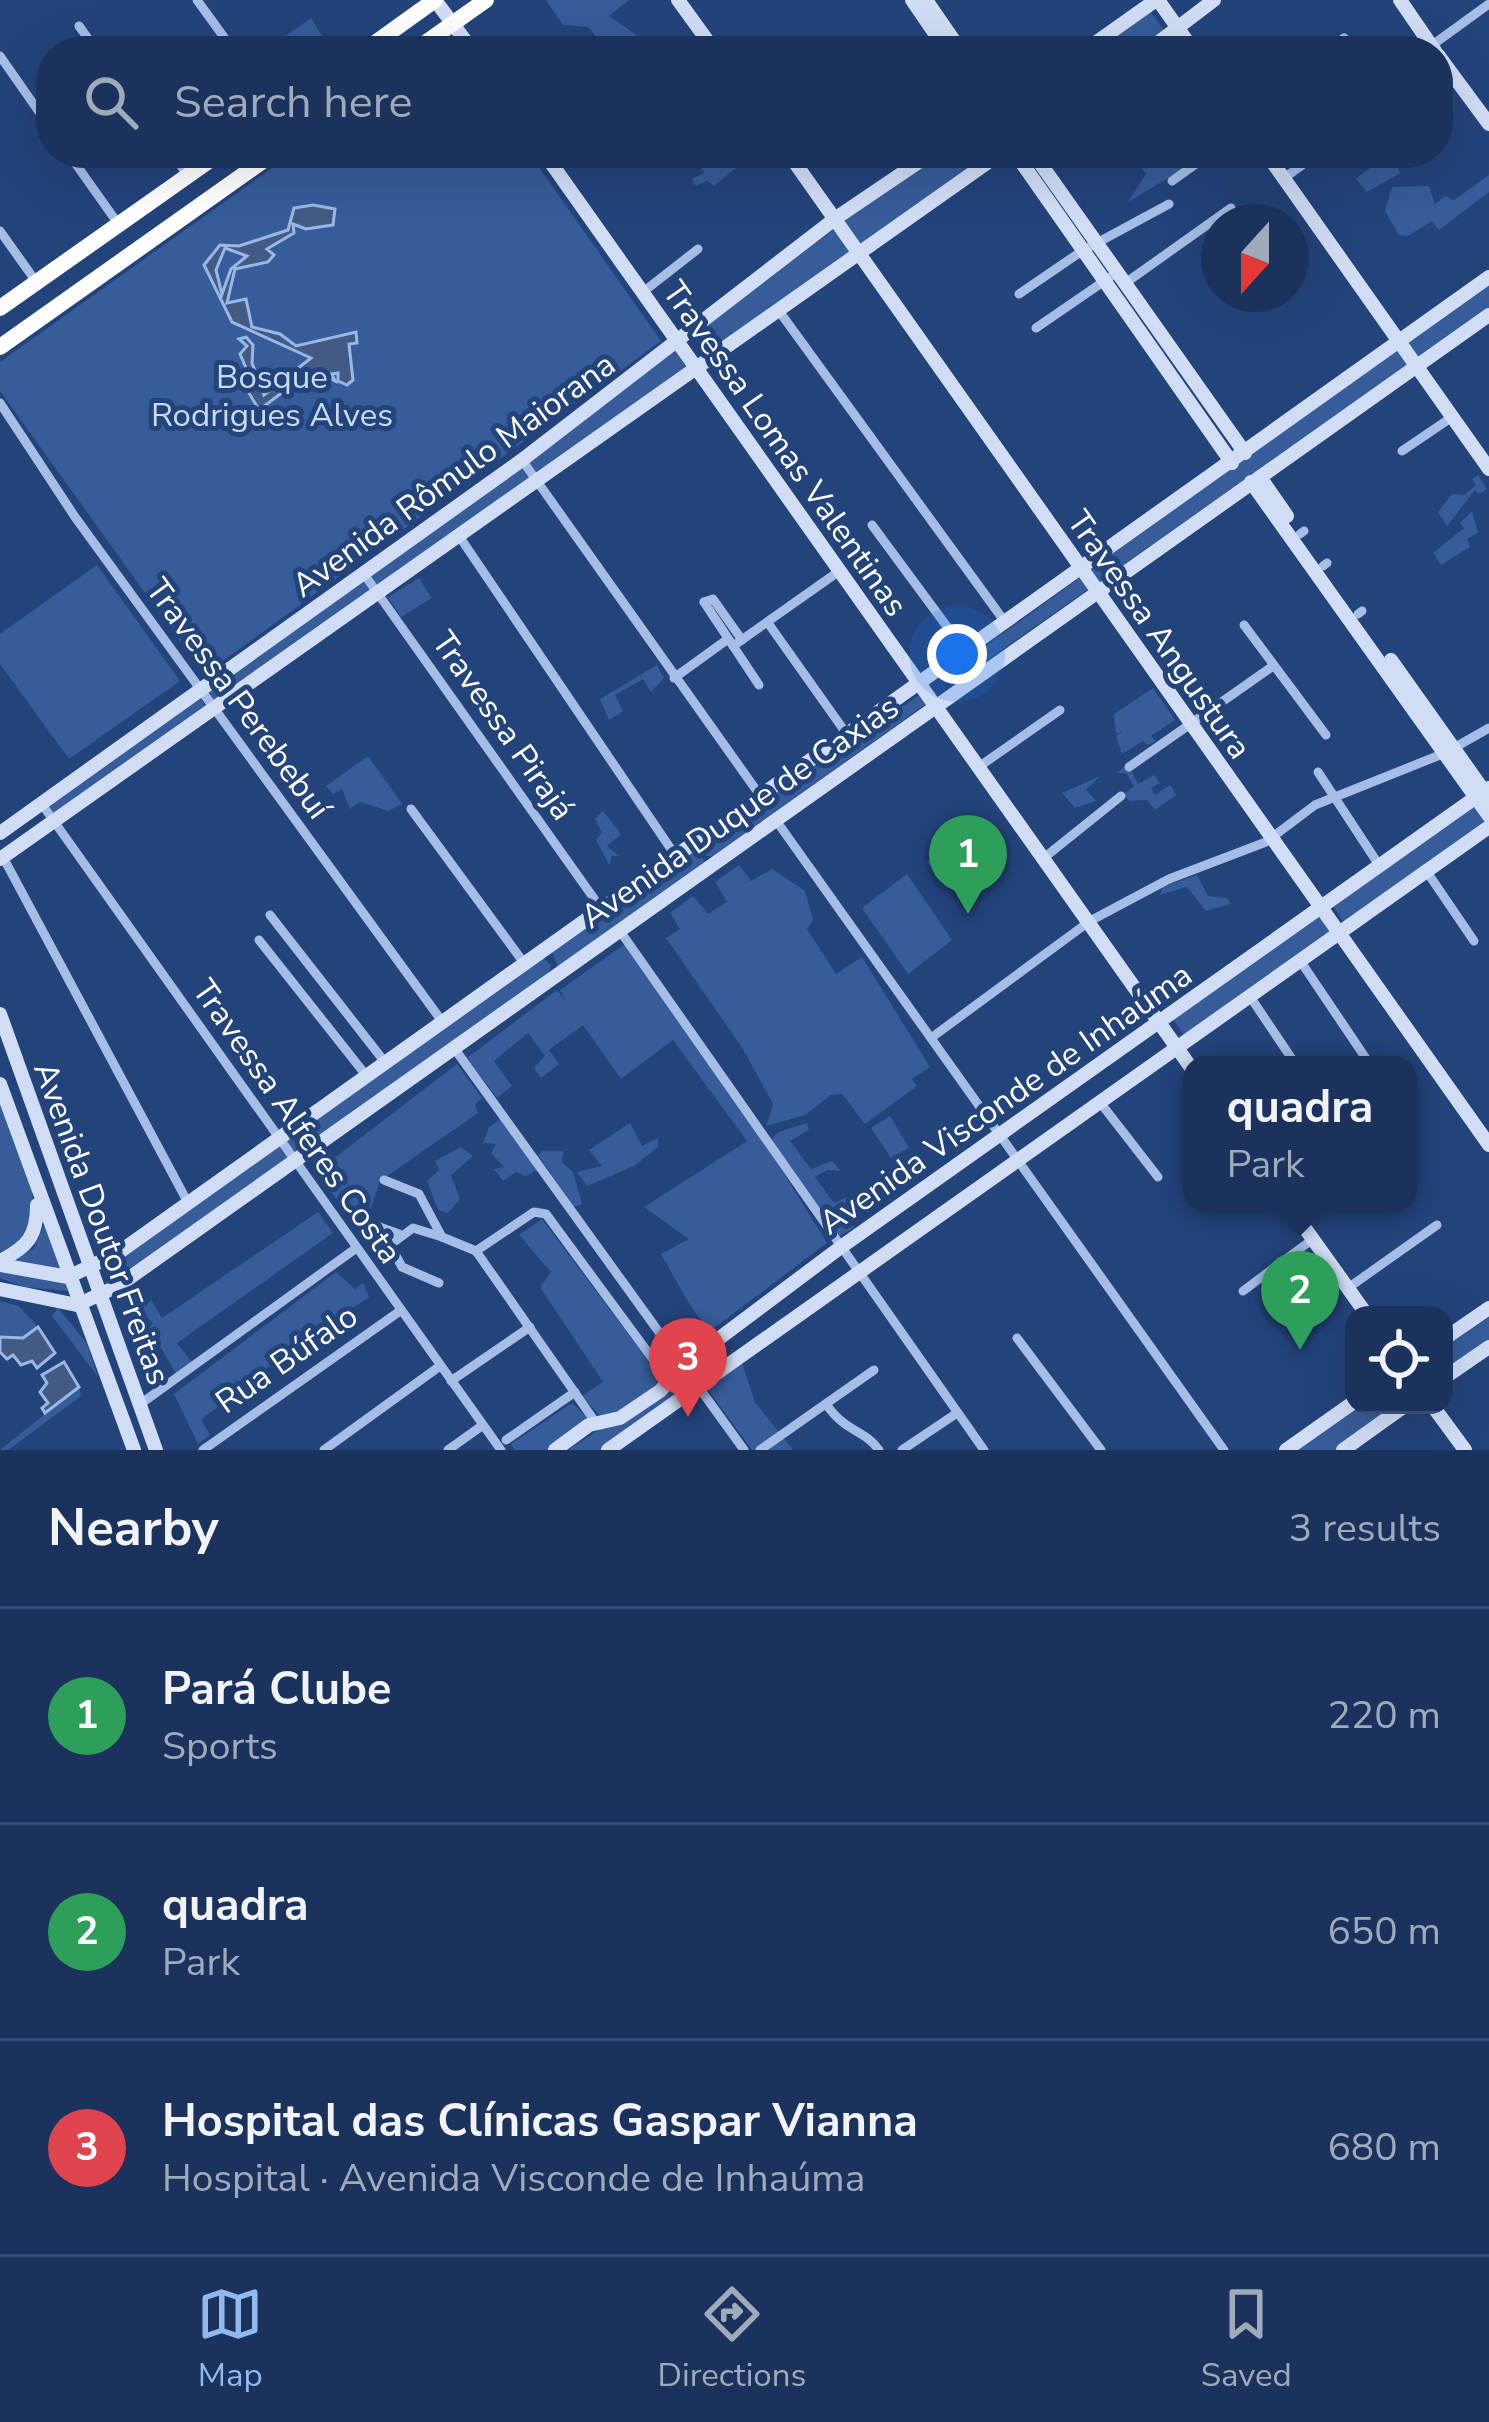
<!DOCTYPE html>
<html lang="en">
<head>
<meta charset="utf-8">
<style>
  body { margin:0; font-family:"Nunito Sans",sans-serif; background:#233a62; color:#f1f3f6 }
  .controls { position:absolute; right:36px; bottom:36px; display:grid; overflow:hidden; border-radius:24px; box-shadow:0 12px 48px #0002 }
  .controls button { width:108px; height:108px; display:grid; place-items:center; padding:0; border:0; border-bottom:3px solid #384d72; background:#1a325c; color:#f1f3f6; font:60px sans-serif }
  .compass { position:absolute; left:1201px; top:204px; width:108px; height:108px; border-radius:50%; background:#1a325c; box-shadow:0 12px 48px #0002; rotate:201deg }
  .you { position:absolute; left:957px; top:654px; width:42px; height:42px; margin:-30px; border:9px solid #fff; border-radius:50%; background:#1a73e8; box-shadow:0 0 0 18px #1a73e833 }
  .badge { display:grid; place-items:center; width:78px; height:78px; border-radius:50%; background:#90b9f0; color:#fff; font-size:39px; font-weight:700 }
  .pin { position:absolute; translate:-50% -99px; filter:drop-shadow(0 3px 6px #0008) }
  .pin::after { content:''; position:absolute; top:63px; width:42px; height:36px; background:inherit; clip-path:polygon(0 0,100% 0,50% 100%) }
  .popup { position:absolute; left:1183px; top:1056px; width:234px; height:156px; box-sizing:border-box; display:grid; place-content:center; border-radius:24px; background:#1a325c; filter:drop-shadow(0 3px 9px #0005); font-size:39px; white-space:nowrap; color:#9faabb }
  .popup b { font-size:45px; color:#f1f3f6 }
  .popup::after { content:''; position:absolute; left:50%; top:100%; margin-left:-24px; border:24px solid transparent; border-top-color:#1a325c }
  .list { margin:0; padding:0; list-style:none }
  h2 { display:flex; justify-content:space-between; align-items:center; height:156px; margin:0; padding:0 48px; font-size:51px }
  h2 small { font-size:39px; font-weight:400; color:#9faabb }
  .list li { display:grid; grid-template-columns:78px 1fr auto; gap:36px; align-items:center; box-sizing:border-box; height:216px; padding:0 48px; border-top:3px solid #384d72 }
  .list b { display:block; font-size:45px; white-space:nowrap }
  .list p { margin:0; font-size:39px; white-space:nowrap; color:#9faabb }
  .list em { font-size:39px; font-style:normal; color:#9faabb }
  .icon { flex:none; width:66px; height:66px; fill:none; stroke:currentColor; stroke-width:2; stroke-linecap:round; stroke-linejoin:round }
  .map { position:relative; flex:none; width:1489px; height:1450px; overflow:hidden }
  .search { position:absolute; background:#1a325c; box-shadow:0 12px 48px #0002; left:36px; right:36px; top:36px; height:132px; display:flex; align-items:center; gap:30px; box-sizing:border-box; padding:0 42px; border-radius:48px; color:#9faabb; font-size:45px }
  .sheet { height:804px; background:#1a325c }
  nav { display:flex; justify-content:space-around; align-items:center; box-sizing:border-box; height:168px; border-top:3px solid #384d72; background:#1a325c; font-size:33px; color:#9faabb }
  nav a { display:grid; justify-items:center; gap:6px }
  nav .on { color:#90b9f0 }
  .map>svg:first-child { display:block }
  .green { fill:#365c99 }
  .water { fill:#435b84; stroke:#9ab8e6; stroke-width:3; fill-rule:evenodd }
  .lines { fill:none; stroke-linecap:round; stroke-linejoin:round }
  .street { stroke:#a6bee5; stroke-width:9 }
  .secondary { stroke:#d0ddf5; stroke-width:14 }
  .highway { stroke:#fff; stroke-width:16 }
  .labels { text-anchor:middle; stroke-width:10; stroke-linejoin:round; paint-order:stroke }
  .park-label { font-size:33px; fill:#c9daf4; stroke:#23437b }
  .street-label { font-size:33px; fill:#fff; stroke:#23437b }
</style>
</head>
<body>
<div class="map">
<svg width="1489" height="1450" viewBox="0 0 1489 1450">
  <rect width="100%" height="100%" fill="#23437b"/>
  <!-- green -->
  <g class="green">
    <polygon points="546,0 629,0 609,16 641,38 622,51 608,51 588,27 563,25"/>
    <polygon points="1150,11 1165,32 1139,51 1089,51"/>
    <polygon points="311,18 330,49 292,51 284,37"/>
    <polygon points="293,153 529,153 661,341 204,675 0,391 0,362"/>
    <polygon points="694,153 725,153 736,168 714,186 707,181 696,186 691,179 704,173"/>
    <polygon points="943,153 992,153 860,246 840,220"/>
    <polygon points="1131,153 1189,153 1190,165 1128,202 1146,174"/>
    <polygon points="1382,158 1393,160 1401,173 1367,192 1356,179"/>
    <polygon points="1489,175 1489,192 1439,230 1432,221 1408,236 1399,235 1385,211 1392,187 1429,186 1435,204 1445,196 1454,200"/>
    <polygon points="836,228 853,250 707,355 693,335"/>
    <polygon points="1489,282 1489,308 959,680 951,671"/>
    <polygon points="675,349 687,368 212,703 203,690"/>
    <polygon points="1478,475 1487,489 1479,494 1475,490 1447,526 1438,512 1452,494 1464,495 1476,485 1472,479"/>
    <polygon points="1472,511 1478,533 1467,539 1470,547 1441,565 1433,553 1464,528 1460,523"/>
    <polygon points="97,565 180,681 69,759 0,664 0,634"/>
    <polygon points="419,578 432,598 401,617 388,597"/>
    <polygon points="657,665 664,678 651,692 643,679 615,695 623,711 609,720 600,699"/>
    <polygon points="1153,688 1175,720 1151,736 1156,741 1147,745 1143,741 1122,754 1116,736 1123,731 1116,734 1114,714"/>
    <polygon points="198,694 206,707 55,817 45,804"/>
    <polygon points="919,695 926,704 713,856 705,856 702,845"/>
    <polygon points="368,756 402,804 388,811 360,802 350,809 342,789 333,794 326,786"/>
    <polygon points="1128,764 1138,784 1154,775 1160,783 1151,788 1155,795 1170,785 1176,795 1155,810 1147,800 1129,801 1124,794 1134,786 1126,773 1117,773"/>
    <polygon points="1100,776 1086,790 1096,801 1075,808 1062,793"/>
    <polygon points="1476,802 1489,820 1344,923 1332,904"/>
    <polygon points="603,811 621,834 607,846 619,856 612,856 609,865 596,840 602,832 595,819"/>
    <polygon points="961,833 970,843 961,860 969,870 935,872 927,862"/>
    <polygon points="695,847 706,863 558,967 553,954 545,951"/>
    <polygon points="739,865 751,881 772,869 805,891 813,920 807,929 836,974 862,957 930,1067 912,1079 917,1086 865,1124 842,1094 831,1095 805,1115 766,1126 773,1104 743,1049 666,938 680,929 670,913 693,896 708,914 727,902 715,882"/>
    <polygon points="907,874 952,940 908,974 862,908"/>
    <polygon points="1197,875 1208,896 1226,898 1231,904 1206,911 1187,887 1160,895 1163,887"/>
    <polygon points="1319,910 1334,932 1185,1037 1171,1016"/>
    <path d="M 625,944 L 761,1137 L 827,1243 L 710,1331 C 689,1308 677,1281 661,1254 L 689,1239 L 644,1207 L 747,1141 L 673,1040 L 621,1079 L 583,1025 L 549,1050 L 559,1064 L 541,1078 L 534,1068 L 545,1056 L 528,1033 L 494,1061 L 512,1086 L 497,1098 L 467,1058 L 557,990 L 566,1001 L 560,990 Z"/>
    <polygon points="543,958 551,965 549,973 136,1269 120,1265 119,1259"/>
    <polygon points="457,1064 482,1098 475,1104 478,1113 380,1181 368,1216 348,1215 316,1172"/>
    <polygon points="0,1092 32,1188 34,1229 15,1249 0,1251"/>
    <polygon points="890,1116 909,1148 891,1158 871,1128"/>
    <polygon points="502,1118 539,1169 526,1176 516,1172 503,1181 494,1169 504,1167 491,1153 496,1144 483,1143 489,1127"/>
    <polygon points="630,1123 642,1146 658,1138 658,1147 634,1166 587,1186 577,1172 602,1166 589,1150"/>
    <polygon points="807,1123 809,1130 790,1141 811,1169 832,1161 841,1171 827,1170 815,1177 834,1203 847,1197 850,1203 842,1210 854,1228 838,1237 771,1140 778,1132"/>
    <polygon points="461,1147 473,1156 451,1175 460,1199 448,1213 438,1210 427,1181 439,1170 435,1161"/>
    <polygon points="543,1151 563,1151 562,1162 573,1172 582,1204 574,1207 538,1155"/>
    <polygon points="318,1212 333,1233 177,1343 192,1362 176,1374 149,1327 153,1323 140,1310 151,1300 162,1318"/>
    <polygon points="542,1219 664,1382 625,1413 680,1380 686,1388 601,1450 568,1450 620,1416 601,1417 582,1396 603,1382 540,1287 551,1272 519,1235"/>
    <polygon points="46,1220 65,1274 8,1262 34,1248"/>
    <polygon points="0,1269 67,1280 68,1291 25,1287 0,1278"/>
    <polygon points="336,1272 355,1289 363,1283 369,1297 274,1362 201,1420 210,1435 198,1444 174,1394"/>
    <polygon points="0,1301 19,1306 38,1327 23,1338 0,1337"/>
    <polygon points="58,1308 86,1342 98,1377 52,1316"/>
    <polygon points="1489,1317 1489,1341 1444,1374 1444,1348"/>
    <polygon points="742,1363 755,1402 793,1450 752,1450 704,1384"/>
    <polygon points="79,1387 81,1396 8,1450 0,1450"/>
    <polygon points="572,1403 590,1420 550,1450 515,1450 511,1444"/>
    <polygon points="1361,1405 1400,1405 1336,1450 1298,1450"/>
  </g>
  <!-- water -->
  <g class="water">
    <path d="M 313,205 L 335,209 L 333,225 L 306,229 L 293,224 L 294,233 L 267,249 L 274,255 L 268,262 L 235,269 L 227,303 L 246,299 L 252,327 L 280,334 L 296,346 L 356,332 L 357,343 L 349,344 L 353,380 L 347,385 L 338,381 L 338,373 L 332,374 L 335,381 L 316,371 L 321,375 L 316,387 L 303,386 L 304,376 L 259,410 L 239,376 L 244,370 L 250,377 L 240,354 L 247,346 L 239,339 L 246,337 L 253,345 L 252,363 L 264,395 L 311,358 L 232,322 L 204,265 L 220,245 L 239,246 L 288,230 L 294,208 ZM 225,248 L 247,256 L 231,269 L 222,294 L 216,270 Z"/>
    <polygon points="38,1327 55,1353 37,1368 32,1361 21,1365 13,1355 7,1359 0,1352 0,1337 23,1338"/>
    <polygon points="64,1362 79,1387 45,1413 42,1408 48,1403 40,1392 47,1383 42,1375"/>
  </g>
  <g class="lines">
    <!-- street -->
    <g class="street">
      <polyline points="197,0 234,51"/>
      <polyline points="79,26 97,51"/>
      <polyline points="1431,46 1489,4"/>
      <polyline points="1325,51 1344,38 1357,51"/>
      <polyline points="0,56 51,129"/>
      <polyline points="68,153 119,225"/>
      <polyline points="172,153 188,176"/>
      <polyline points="671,160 681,153"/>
      <polyline points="1284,178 1319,153"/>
      <polyline points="1172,181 1211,153"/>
      <polyline points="0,231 37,283"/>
      <polyline points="1124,284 1231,208"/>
      <polyline points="643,292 698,249"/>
      <polyline points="1019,294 1082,251 1169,204"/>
      <polyline points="779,311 1005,622"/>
      <polyline points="1036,328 1116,273"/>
      <polyline points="0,403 75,517 441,1020"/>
      <polyline points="1402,451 1452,417"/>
      <polyline points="522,460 759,794"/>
      <polyline points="872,525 965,651"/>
      <polyline points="1300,534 1304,531"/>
      <polyline points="459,536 675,855"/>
      <polyline points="1323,566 1327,563"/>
      <polyline points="364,574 600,907"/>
      <polyline points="704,602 759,685"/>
      <polyline points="704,602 713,599 742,640"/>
      <polyline points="1358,614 1362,611"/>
      <polyline points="768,623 846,733"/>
      <polyline points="1244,625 1326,735"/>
      <polyline points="733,646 838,572"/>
      <polyline points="674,678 728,639"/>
      <polyline points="980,766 1060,710"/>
      <polyline points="1129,767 1273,666"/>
      <polyline points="1318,772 1379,865"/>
      <polyline points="41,803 501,1450"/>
      <polyline points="411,809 524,963"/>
      <polyline points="775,819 1224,1450"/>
      <polyline points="3,857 186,1199"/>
      <polyline points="1045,857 1121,796"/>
      <polyline points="1425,869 1474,941"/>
      <polyline points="270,915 384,1061"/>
      <polyline points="620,931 984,1450"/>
      <polyline points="259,940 365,1074"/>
      <polyline points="1299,959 1369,1063"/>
      <polyline points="1249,995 1296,1065"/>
      <polyline points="931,1038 1090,921 1169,879 1266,842 1315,805 1445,753 1489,728"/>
      <polyline points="454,1048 744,1450"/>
      <polyline points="1099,1101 1158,1177"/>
      <polyline points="384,1180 419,1194 442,1237 476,1251"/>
      <polyline points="363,1221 399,1234"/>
      <polyline points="439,1283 402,1267 390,1245 413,1228 442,1237"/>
      <polyline points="1348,1288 1437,1225"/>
      <polyline points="1243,1291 1313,1239"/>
      <polyline points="1017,1338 1101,1450"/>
      <polyline points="451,1381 530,1327"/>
      <path d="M 826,1404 C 846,1433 864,1429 879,1450"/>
      <polyline points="139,1405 355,1249"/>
      <polyline points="596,1423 476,1251 534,1212 546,1214 669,1381"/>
      <polyline points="506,1440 575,1392"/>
      <polyline points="203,1450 400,1311"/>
      <polyline points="324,1450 440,1366"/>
      <polyline points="448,1450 483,1425"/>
      <polyline points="760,1450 874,1370"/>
      <polyline points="902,1450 957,1413"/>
    </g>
    <!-- secondary -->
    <g class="secondary">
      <polyline points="435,0 473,51"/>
      <polyline points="678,0 715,51"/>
      <polyline points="912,0 947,51"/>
      <polyline points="926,0 961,51"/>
      <polyline points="1158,0 1194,51"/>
      <polyline points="1400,0 1435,51"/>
      <polyline points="1084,51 1156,0"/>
      <polyline points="1147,51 1214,0"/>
      <polyline points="1438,55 1489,124"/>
      <polyline points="544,153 1192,1069"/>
      <polyline points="788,153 1489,1145"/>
      <polyline points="1015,153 1232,463"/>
      <polyline points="1033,153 1245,453"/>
      <polyline points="1266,153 1489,469"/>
      <polyline points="1260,477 1287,516"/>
      <polyline points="1251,482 1489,816"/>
      <polyline points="1391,660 1489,798"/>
      <polyline points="0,833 522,460 836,218 932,153"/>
      <polyline points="0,859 1001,153"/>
      <polyline points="0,1014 156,1450"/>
      <polyline points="0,1084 134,1450"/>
      <polyline points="1287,1203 1367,1315"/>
      <path d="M 0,1261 C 27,1247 37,1237 37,1205"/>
      <polyline points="0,1265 68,1277 118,1253 1489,277"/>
      <polyline points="0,1289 77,1305"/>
      <polyline points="77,1305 118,1286 1489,315"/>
      <polyline points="1444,1339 1489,1308"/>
      <polyline points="1444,1378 1489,1347"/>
      <polyline points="1432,1405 1465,1450"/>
      <polyline points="555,1450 589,1425 620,1418 660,1391 685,1364 841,1247 1489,788"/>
      <polyline points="608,1450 1489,827"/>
      <polyline points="1286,1450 1354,1402"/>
      <polyline points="1343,1450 1406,1405"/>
    </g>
    <!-- highway -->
    <g class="highway">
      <polyline points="364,51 435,0"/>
      <polyline points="414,51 486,0"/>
      <polyline points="0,308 220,153"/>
      <polyline points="0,347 274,153"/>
    </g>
  </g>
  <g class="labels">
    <!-- park labels -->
    <g class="park-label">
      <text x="272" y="388">Bosque<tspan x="272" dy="38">Rodrigues Alves</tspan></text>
    </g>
    <!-- street labels -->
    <g class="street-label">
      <text transform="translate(786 448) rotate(55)" y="12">Travessa Lomas Valentinas</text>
      <text transform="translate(453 474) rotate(-36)" y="12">Avenida Rômulo Maiorana</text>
      <text transform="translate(1160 634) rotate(55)" y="12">Travessa Angustura</text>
      <text transform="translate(239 698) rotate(54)" y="12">Travessa Perebebuí</text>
      <text transform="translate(504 725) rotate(55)" y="12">Travessa Pirajá</text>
      <text transform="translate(739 811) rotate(-35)" y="12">Avenida Duque de Caxias</text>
      <text transform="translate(1005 1098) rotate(-35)" y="12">Avenida Visconde de Inhaúma</text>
      <text transform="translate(298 1121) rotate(55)" y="12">Travessa Alferes Costa</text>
      <text transform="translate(103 1223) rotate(70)" y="12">Avenida Doutor Freitas</text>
      <text transform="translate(286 1358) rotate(-35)" y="12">Rua Búfalo</text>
    </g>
  </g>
</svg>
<div class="controls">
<button><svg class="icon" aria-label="locate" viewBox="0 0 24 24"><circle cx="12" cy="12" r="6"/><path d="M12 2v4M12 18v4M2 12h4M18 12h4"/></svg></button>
</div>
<svg class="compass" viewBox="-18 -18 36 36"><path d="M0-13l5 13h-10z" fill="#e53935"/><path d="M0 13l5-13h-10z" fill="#9faabb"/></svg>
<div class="you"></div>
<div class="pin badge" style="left:968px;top:914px;background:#2e9e5b">1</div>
<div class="pin badge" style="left:1300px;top:1350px;background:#2e9e5b">2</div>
<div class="popup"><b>quadra</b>Park</div>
<div class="pin badge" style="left:688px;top:1417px;background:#e0444e">3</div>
<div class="search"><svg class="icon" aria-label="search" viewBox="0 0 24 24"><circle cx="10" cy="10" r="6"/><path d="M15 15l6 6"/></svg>Search here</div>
</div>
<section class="sheet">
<h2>Nearby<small>3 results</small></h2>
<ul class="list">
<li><span class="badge" style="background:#2e9e5b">1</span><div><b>Pará Clube</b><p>Sports</p></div><em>220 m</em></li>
<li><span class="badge" style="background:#2e9e5b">2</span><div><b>quadra</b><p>Park</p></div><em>650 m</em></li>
<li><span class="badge" style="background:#e0444e">3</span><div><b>Hospital das Clínicas Gaspar Vianna</b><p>Hospital · Avenida Visconde de Inhaúma</p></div><em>680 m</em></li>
</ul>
</section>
<nav>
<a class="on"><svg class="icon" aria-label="map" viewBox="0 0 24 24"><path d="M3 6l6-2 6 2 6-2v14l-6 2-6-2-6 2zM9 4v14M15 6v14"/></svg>Map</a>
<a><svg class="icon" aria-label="directions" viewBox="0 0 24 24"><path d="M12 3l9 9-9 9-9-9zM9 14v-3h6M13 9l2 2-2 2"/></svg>Directions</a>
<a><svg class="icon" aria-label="saved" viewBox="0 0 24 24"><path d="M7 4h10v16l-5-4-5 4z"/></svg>Saved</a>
</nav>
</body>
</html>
